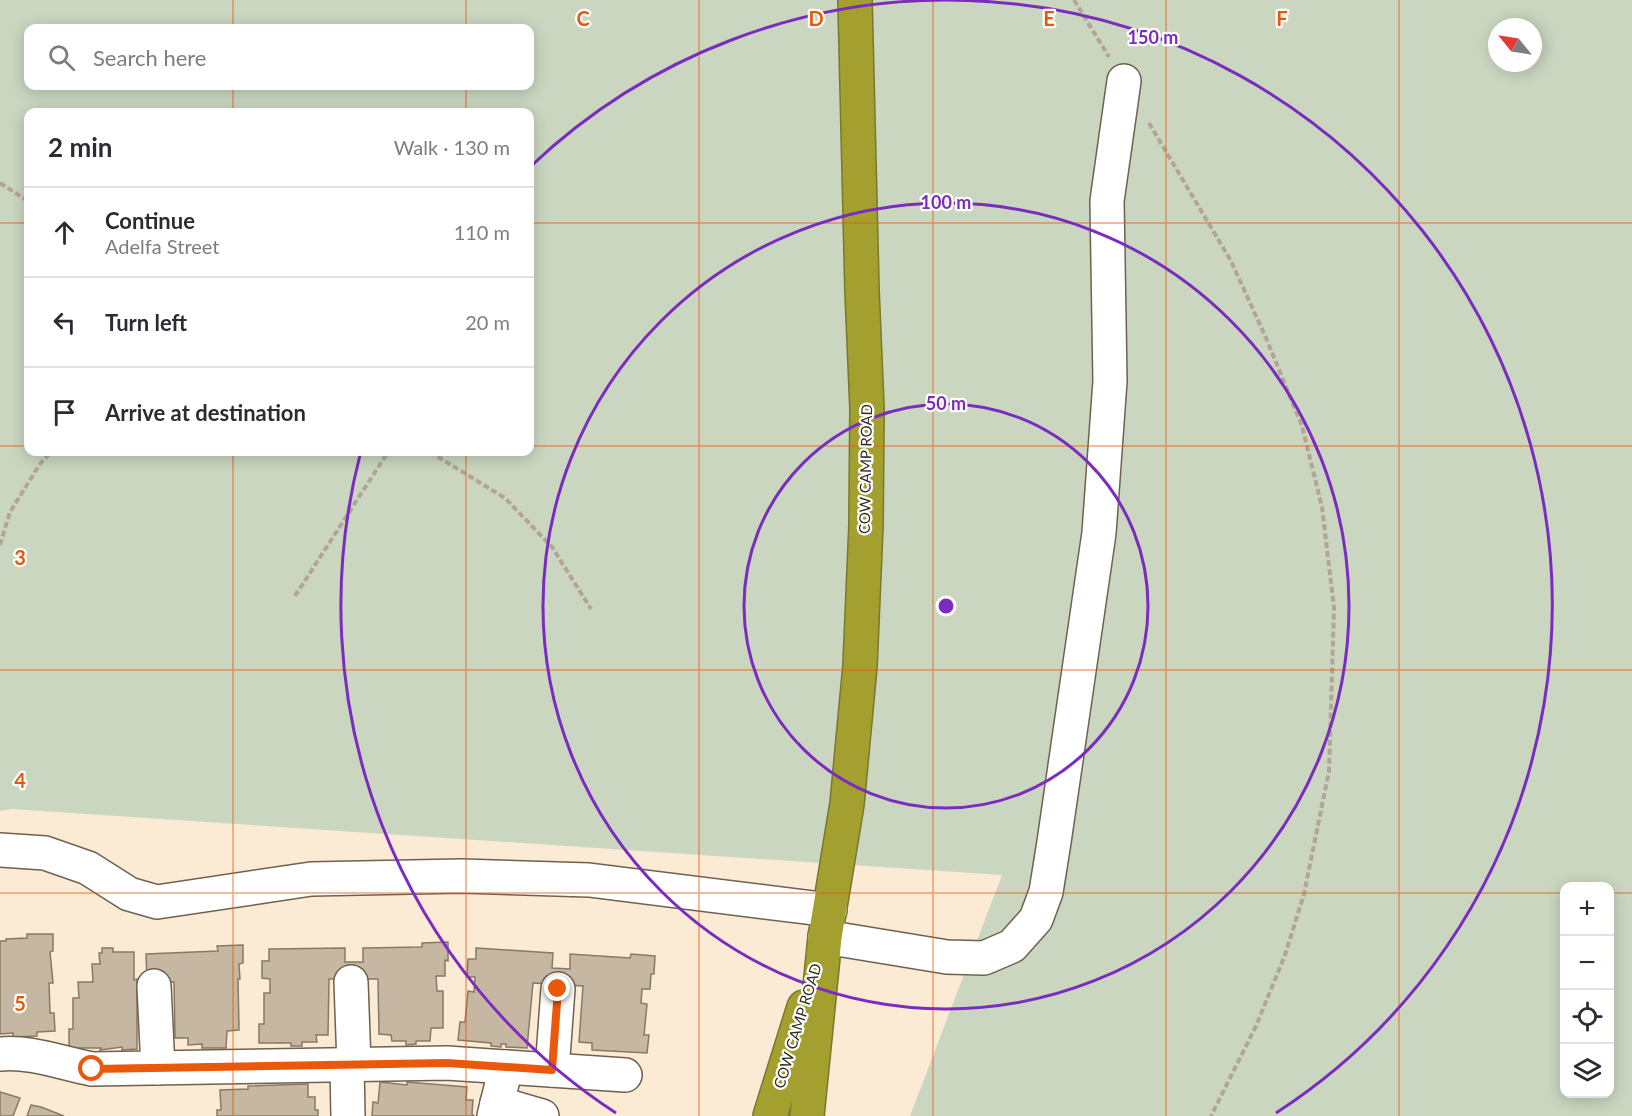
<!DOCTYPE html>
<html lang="en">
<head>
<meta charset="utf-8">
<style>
  body { margin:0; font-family:Lato,sans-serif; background:#f7f7f7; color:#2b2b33 }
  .controls { position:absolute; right:18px; bottom:18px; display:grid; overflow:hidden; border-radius:12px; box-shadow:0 3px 15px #0003 }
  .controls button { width:54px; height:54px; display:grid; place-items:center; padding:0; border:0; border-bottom:2px solid #e1e1e2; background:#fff; color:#2b2b33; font:30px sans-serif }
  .compass { position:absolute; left:1488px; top:18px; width:54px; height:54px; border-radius:50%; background:#fff; box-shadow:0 3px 15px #0003; rotate:300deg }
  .stop { position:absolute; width:18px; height:18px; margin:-14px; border:4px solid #ea580c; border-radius:50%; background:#fff }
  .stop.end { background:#ea580c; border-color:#fff; box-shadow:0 2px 6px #0008 }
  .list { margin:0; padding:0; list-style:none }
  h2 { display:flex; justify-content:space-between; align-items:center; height:78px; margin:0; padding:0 24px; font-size:26px }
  h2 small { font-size:20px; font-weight:400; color:#7c7c81 }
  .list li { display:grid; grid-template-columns:39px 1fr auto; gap:18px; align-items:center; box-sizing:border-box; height:90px; padding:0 24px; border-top:2px solid #e1e1e2 }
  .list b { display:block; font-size:22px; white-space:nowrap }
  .list p { margin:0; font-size:20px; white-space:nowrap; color:#7c7c81 }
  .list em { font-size:20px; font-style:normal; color:#7c7c81 }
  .icon { flex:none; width:33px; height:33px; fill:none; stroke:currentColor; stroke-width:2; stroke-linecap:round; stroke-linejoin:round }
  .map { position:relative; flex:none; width:1632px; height:1116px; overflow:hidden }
  .search { position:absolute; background:#fff; box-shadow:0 3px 15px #0003; left:24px; top:24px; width:510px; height:66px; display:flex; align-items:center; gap:15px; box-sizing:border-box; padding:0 21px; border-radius:12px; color:#7c7c81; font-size:22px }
  .panel { position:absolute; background:#fff; box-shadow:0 3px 15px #0003; left:24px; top:108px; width:510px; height:348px; border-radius:12px }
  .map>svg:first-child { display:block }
  .green { fill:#cad6c0; fill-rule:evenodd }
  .building { fill:#c6b7a2; stroke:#887966; stroke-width:1.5 }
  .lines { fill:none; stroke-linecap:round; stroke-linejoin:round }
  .minor-casing { stroke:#6f614e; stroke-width:36 }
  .highway-casing { stroke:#7b772c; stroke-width:36 }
  .path { stroke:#b2a594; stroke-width:4; stroke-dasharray:6 3; stroke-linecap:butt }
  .minor { stroke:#fff; stroke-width:33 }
  .highway { stroke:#a3a030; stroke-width:33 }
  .route { stroke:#ea580c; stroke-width:8 }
  .grid { fill:none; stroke:#e8590c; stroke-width:1.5; stroke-opacity:0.55 }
  .ring { fill:none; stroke:#7b2cbf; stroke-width:3 }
  .labels { text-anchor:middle; stroke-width:4.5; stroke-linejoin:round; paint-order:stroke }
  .street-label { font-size:15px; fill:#322c24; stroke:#fff }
  .grid-label { font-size:20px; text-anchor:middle; font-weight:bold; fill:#e8590c; stroke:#fff; stroke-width:4.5; stroke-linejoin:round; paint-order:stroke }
  .centre { fill:#7b2cbf; stroke:#fff; stroke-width:3 }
  .ring-label { font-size:18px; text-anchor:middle; font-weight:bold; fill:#7b2cbf; stroke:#fff; stroke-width:4.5; stroke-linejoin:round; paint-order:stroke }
</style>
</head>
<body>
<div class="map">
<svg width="1632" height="1116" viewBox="0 0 1632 1116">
  <rect width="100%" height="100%" fill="#fbead4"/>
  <!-- green -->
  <path class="green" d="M 0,0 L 1632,0 L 1632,1116 L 910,1116 L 1002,875 L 12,809 L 0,811 ZM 1497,27 L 1533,27 L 1533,63 L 1497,63 ZM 28,28 L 530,28 L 530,86 L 28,86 ZM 28,112 L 530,112 L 530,452 L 28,452 ZM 1564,886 L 1610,886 L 1610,1094 L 1564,1094 Z"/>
  <!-- building -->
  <g class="building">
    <polygon points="27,934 53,934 53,951 50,952 53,983 49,983 50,1013 54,1013 55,1031 37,1032 37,1036 13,1037 13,1033 0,1034 0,941 6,941 6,939 27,938"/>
    <polygon points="448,942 448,961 445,960 445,976 436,976 437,991 443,991 443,1028 431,1028 430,1041 416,1041 416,1044 406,1045 406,1041 392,1041 391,1035 379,1034 378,979 329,979 328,1035 316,1035 317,1042 302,1042 302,1046 291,1046 291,1043 259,1043 259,1024 264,1024 264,993 270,993 270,979 262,978 262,961 269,961 269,949 345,948 345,962 363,962 363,948 422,947 422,943"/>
    <polygon points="243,945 243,963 239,964 240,979 238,979 239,1030 227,1031 226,1048 202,1048 202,1044 188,1045 188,1038 175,1038 174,982 147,982 146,954 218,951 217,946"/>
    <polygon points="102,948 113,948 113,952 134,952 134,980 137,979 137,1049 122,1050 122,1047 100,1050 101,1048 69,1048 69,1029 73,1029 73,998 79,998 78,982 93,982 92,964 100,964 99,953 102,953"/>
    <polygon points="476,948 553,953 552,968 570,969 570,954 630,958 631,954 655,956 654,974 651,974 650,989 642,989 641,1003 647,1004 644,1035 649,1035 647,1053 592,1050 592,1043 579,1042 583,986 533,983 527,1048 506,1047 506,1044 501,1044 501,1047 491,1046 491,1043 458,1040 460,1022 465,1022 468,991 474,992 475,977 467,977 468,959 476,959"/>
    <polygon points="380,1082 407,1085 407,1082 467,1087 466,1100 473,1100 472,1114 474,1116 372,1116 373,1102 378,1103"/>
    <polygon points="308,1084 308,1097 315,1097 315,1110 318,1110 318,1116 217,1116 217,1110 221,1110 220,1090 248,1089 248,1086"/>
    <polygon points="0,1092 20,1098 13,1116 0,1116"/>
    <polygon points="31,1105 41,1107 64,1116 27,1116"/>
  </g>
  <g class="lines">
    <!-- minor casing -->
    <g class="minor-casing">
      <g id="minor">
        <polyline points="0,850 45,853 88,868 129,894 157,902 311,879 461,876 589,880 830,910"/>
        <polyline points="825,937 947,957 984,958 1012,946 1036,919 1046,892 1054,842 1099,533 1110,381 1107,201 1124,81"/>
        <polyline points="351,982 354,1064"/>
        <polyline points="154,986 158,1068"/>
        <path d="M 0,1054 C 30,1051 61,1063 92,1069 L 447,1063 L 625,1075"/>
        <polyline points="347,1065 348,1116"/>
        <polyline points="552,1070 558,989"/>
        <polyline points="497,1103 542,1116"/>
        <polyline points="494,1116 506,1067"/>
      </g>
    </g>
    <!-- highway casing -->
    <g class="highway-casing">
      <g id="highway">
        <polyline points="770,1116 804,1007"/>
        <polyline points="807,1116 825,937 847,804 860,666 866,525 867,409 862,291 855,0"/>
      </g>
    </g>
    <!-- path -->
    <g class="path">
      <polyline points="1074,0 1109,57"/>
      <polyline points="1149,123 1231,261 1266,338 1302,426 1322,507 1334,608 1329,771 1304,894 1285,955 1256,1026 1211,1116"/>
      <polyline points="0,183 28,201"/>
      <polyline points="430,452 505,498 552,547 591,609"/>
      <polyline points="0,545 10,512 40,464 51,452"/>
      <polyline points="295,596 388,452"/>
    </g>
    <!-- minor -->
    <use href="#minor" class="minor"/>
    <!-- highway -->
    <use href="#highway" class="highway"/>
  </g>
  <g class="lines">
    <!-- route -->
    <polyline class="route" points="92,1069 447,1063 552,1070 558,989"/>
  </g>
  <!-- grid -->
  <path class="grid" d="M 233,0 L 233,28M 466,0 L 466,28M 699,0 L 699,1116M 933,0 L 933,1116M 1166,0 L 1166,1116M 1399,0 L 1399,1116M 233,86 L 233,112M 466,86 L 466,112M 0,223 L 28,223M 530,223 L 1632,223M 0,446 L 28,446M 530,446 L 1632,446M 233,452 L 233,1116M 466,452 L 466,1116M 0,670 L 1632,670M 0,893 L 1564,893M 1610,893 L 1632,893"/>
  <!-- distance rings -->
  <g class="ring">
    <circle cx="946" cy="606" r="202"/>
    <circle cx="946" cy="606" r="403"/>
    <path d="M616 1113A605 605 0 0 1 360 455M530 167A605 605 0 1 1 1276 1113"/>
  </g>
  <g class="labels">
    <!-- street labels -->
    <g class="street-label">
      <text transform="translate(866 469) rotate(-89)" y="5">COW CAMP ROAD</text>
      <text transform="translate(798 1026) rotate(-73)" y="5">COW CAMP ROAD</text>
    </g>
  </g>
  <g class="grid-label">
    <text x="583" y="26">C</text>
    <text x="816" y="26">D</text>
    <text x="1049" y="26">E</text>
    <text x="1282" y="26">F</text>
    <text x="20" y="565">3</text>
    <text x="20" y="788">4</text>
    <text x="20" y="1011">5</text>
  </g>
  <circle cx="946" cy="606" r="9" class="centre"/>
  <g class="ring-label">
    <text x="1153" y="44">150 m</text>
    <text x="946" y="209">100 m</text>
    <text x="946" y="410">50 m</text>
  </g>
</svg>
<div class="controls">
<button>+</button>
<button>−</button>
<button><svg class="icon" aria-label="locate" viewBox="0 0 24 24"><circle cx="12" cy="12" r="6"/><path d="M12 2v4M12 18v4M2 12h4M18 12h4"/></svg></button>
<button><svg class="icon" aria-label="layers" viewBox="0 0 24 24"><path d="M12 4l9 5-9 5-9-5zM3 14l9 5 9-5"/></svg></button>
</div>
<svg class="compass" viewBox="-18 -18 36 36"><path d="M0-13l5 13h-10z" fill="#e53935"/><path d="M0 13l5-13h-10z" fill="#7c7c81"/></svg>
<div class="stop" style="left:92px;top:1069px"></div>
<div class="stop end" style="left:558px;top:989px"></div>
<div class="search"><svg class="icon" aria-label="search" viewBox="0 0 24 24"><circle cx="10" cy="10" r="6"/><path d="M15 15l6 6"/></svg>Search here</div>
<section class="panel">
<h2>2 min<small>Walk · 130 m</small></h2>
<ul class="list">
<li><svg class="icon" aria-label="ahead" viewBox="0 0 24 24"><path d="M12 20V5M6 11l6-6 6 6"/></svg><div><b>Continue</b><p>Adelfa Street</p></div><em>110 m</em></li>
<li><svg class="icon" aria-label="left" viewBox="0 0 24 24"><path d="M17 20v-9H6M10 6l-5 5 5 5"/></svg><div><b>Turn left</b></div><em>20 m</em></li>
<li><svg class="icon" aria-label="arrive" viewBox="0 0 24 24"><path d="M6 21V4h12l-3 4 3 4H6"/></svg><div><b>Arrive at destination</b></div></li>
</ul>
</section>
</div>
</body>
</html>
